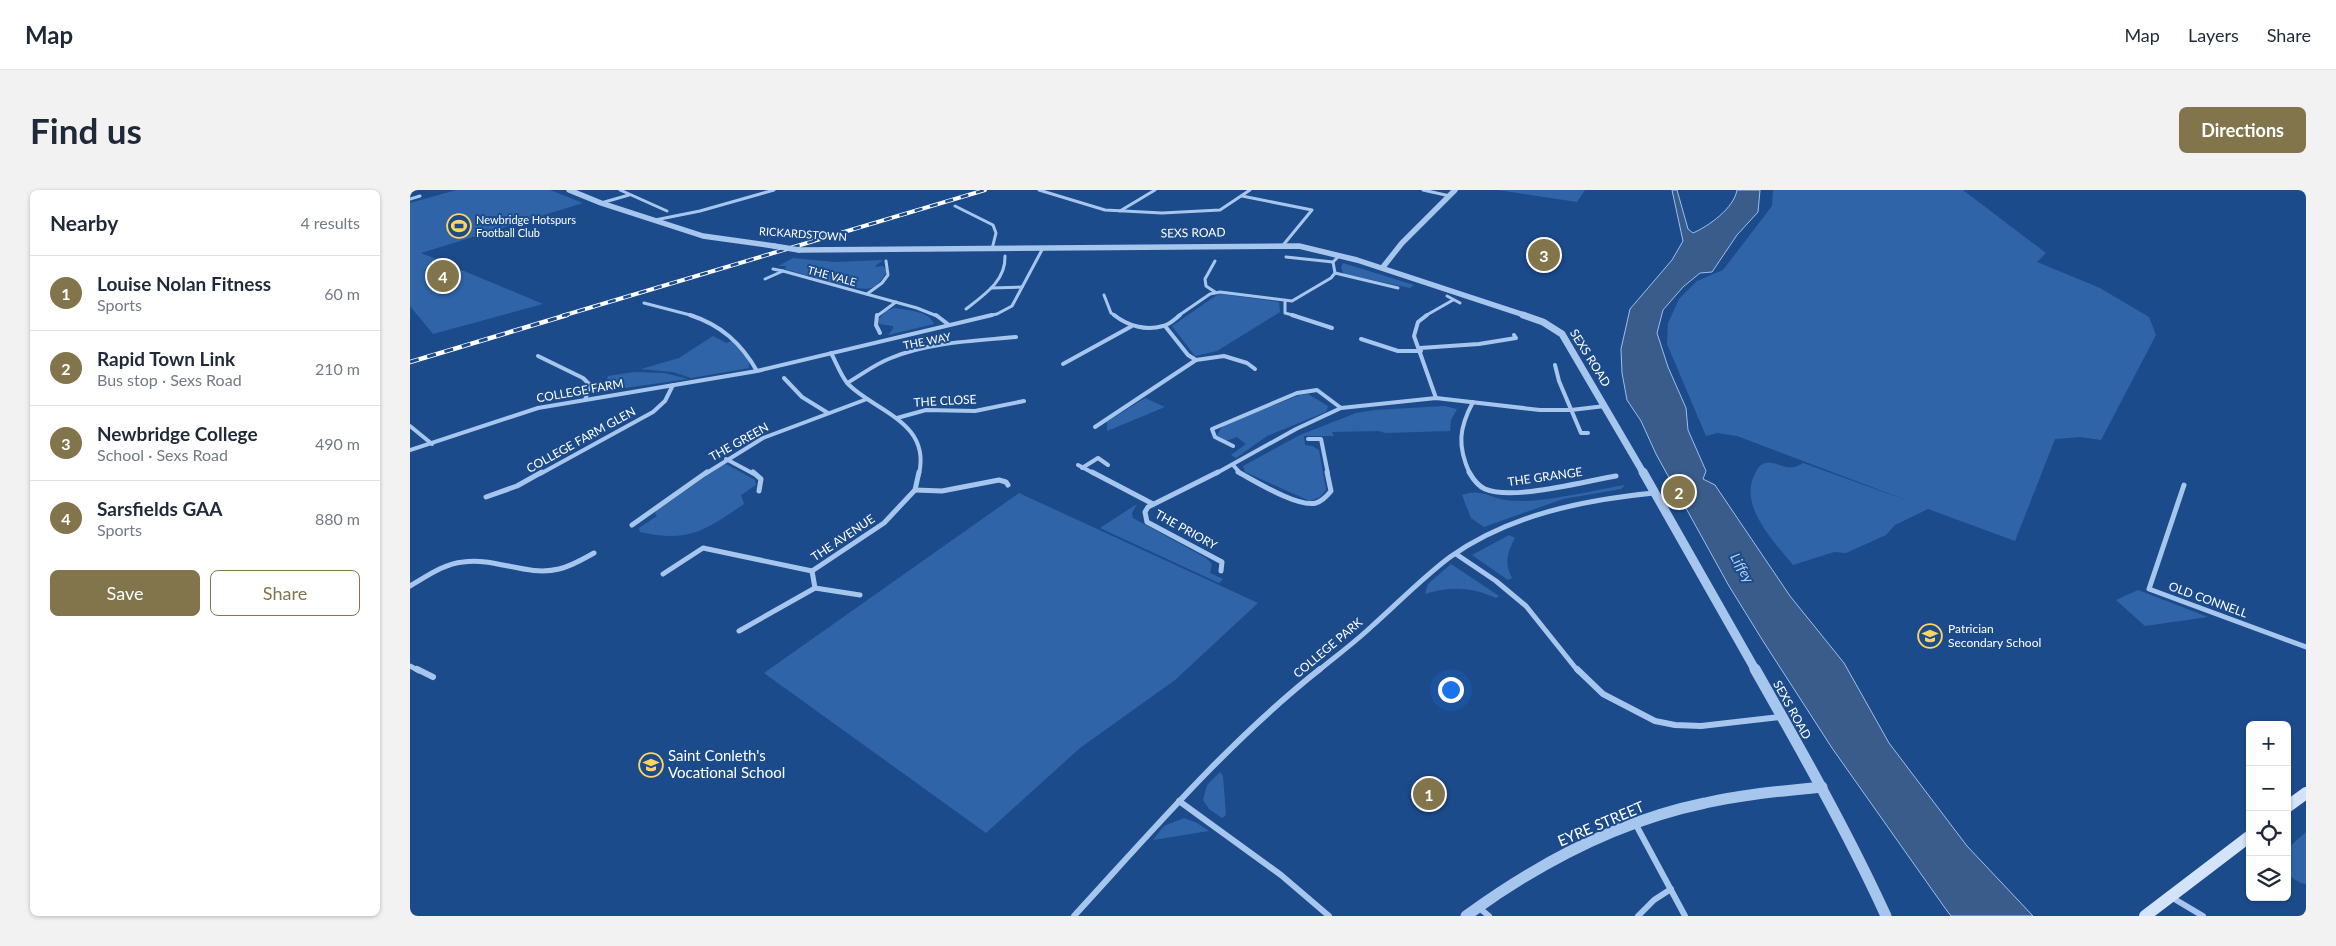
<!DOCTYPE html>
<html lang="en">
<head>
<meta charset="utf-8">
<style>
  body { margin:0; font-family:Lato,sans-serif; background:#f2f2f3; color:#1f2937 }
  .controls { position:absolute; right:15px; bottom:15px; display:grid; overflow:hidden; border-radius:8px; box-shadow:0 1px 4px #0004 }
  .controls button { width:45px; height:45px; display:grid; place-items:center; padding:0; border:0; border-bottom:1px solid #e0e1e3; background:#fff; color:#1f2937; font:25px sans-serif }
  .you { position:absolute; left:1040px; top:499px; width:18px; height:18px; margin:-12px; border:4px solid #fff; border-radius:50%; background:#1a73e8; box-shadow:0 0 0 8px #1a73e833 }
  .badge { display:grid; place-items:center; width:32px; height:32px; border-radius:50%; background:#83754b; color:#fff; font-size:16px; font-weight:700 }
  .pin { position:absolute; translate:-50% -50%; border:2px solid #fff; box-shadow:0 1px 5px #0006 }
  .list { margin:0; padding:0; list-style:none }
  h2 { display:flex; justify-content:space-between; align-items:center; height:65px; margin:0; padding:0 20px; font-size:21px }
  h2 small { font-size:16px; font-weight:400; color:#747a83 }
  .list li { display:grid; grid-template-columns:32px 1fr auto; gap:15px; align-items:center; box-sizing:border-box; height:75px; padding:0 20px; border-top:1px solid #e0e1e3 }
  .list b { display:block; font-size:19px; white-space:nowrap }
  .list p { margin:0; font-size:16px; white-space:nowrap; color:#747a83 }
  .list em { font-size:16px; font-style:normal; color:#747a83 }
  .actions { display:flex; gap:10px; padding:15px 20px }
  .actions a { flex:1; padding:11px 0; border:1px solid #83754b; border-radius:8px; text-align:center; font-size:18px; color:#83754b }
  .actions .main { background:#83754b; color:#fff }
  .icon { flex:none; width:28px; height:28px; fill:none; stroke:currentColor; stroke-width:2; stroke-linecap:round; stroke-linejoin:round }
  .map { position:relative; flex:none; width:1896px; height:726px; overflow:hidden; border-radius:8px }
  header { display:flex; align-items:center; gap:30px; box-sizing:border-box; height:70px; padding:0 25px; background:#fff; border-bottom:1px solid #e0e1e3 }
  header strong { font-size:24px }
  nav { display:flex; gap:28px; margin-inline-start:auto; font-size:18px }
  .intro { display:flex; align-items:center; justify-content:space-between; box-sizing:border-box; height:120px; padding:0 30px }
  h1 { margin:0; font-size:35px }
  .button { padding:12px 22px; border-radius:8px; background:#83754b; color:#fff; font-size:18px; font-weight:700 }
  main { display:flex; gap:30px; padding:0 30px }
  aside { flex:1; background:#fff; border-radius:8px; box-shadow:0 1px 4px #0004 }
  .map>svg:first-child { display:block }
  .green { fill:#2f65a8 }
  .water { fill:#395c8a; stroke:#9ac0ee }
  .lines { fill:none; stroke-linecap:round; stroke-linejoin:round }
  .minor-far3 { stroke:#a7c6ed; stroke-width:3 }
  .minor-far2 { stroke:#a7c6ed; stroke-width:4 }
  .minor-far1 { stroke:#a7c6ed; stroke-width:5 }
  .minor { stroke:#a7c6ed; stroke-width:6 }
  .tertiary-far3 { stroke:#a7c6ed; stroke-width:5.5 }
  .tertiary-far2 { stroke:#a7c6ed; stroke-width:7 }
  .tertiary-far1 { stroke:#a7c6ed; stroke-width:9 }
  .tertiary { stroke:#a7c6ed; stroke-width:11 }
  .secondary { stroke:#d3e3f9; stroke-width:12 }
  .rail-far1-casing { stroke:#fff; stroke-width:4 }
  .rail-casing { stroke:#fff; stroke-width:4.5 }
  .rail-far1 { stroke:#1c4b8b; stroke-width:2.5; stroke-dasharray:8; stroke-linecap:butt }
  .rail { stroke:#1c4b8b; stroke-width:3; stroke-dasharray:9; stroke-linecap:butt }
  .tertiary-bridge { stroke:#a7c6ed; stroke-width:5.5 }
  .labels { text-anchor:middle; stroke-width:4; stroke-linejoin:round; paint-order:stroke }
  .far-poi-label { font-size:11px; fill:#fff; stroke:#1c4b8b; text-anchor:start }
  .far-street-label { font-size:11px; fill:#fff; stroke:#1c4b8b }
  .street-label { font-size:12px; fill:#fff; stroke:#1c4b8b }
  .poi-label { font-size:12px; fill:#fff; stroke:#1c4b8b; text-anchor:start }
  .water-label { font-size:14px; font-style:italic; fill:#b3d0f4; stroke:#1c4b8b }
  .near-poi-label { font-size:15px; fill:#fff; stroke:#1c4b8b; text-anchor:start }
  .near-street-label { font-size:15px; fill:#fff; stroke:#1c4b8b }
</style>
</head>
<body>
<header>
<strong>Map</strong>
<nav><a>Map</a><a>Layers</a><a>Share</a></nav>
</header>
<div class="intro"><h1>Find us</h1><a class="button">Directions</a></div>
<main>
<aside>
<h2>Nearby<small>4 results</small></h2>
<ul class="list">
<li><span class="badge">1</span><div><b>Louise Nolan Fitness</b><p>Sports</p></div><em>60 m</em></li>
<li><span class="badge">2</span><div><b>Rapid Town Link</b><p>Bus stop · Sexs Road</p></div><em>210 m</em></li>
<li><span class="badge">3</span><div><b>Newbridge College</b><p>School · Sexs Road</p></div><em>490 m</em></li>
<li><span class="badge">4</span><div><b>Sarsfields GAA</b><p>Sports</p></div><em>880 m</em></li>
</ul>
<div class="actions"><a class="main">Save</a><a>Share</a></div>
</aside>
<div class="map">
<svg width="1896" height="726" viewBox="0 0 1896 726">
  <rect width="100%" height="100%" fill="#1c4b8b"/>
  <!-- green -->
  <g class="green">
    <polygon points="46,0 140,0 173,13 11,63 133,114 23,144 0,116 0,13"/>
    <polygon points="1088,0 1175,0 1167,12"/>
    <path d="M 1363,0 L 1553,0 L 1636,63 L 1627,72 L 1690,98 L 1739,127 L 1746,145 L 1691,250 L 1670,247 L 1645,249 L 1605,351 L 1518,319 L 1485,335 L 1476,345 L 1436,363 L 1424,362 L 1383,375 C 1364,352 1328,315 1345,284 C 1347,279 1350,274 1356,273 C 1370,271 1377,284 1393,273 L 1504,313 L 1327,246 L 1307,243 L 1296,246 L 1257,154 L 1258,133 L 1269,109 L 1287,91 L 1313,80 L 1362,16 Z"/>
    <path d="M 383,68 L 424,72 L 473,70 L 466,75 L 466,77 L 473,76 L 477,81 C 474,87 468,95 461,98 C 449,103 390,83 375,79 L 376,76 L 368,76 Z"/>
    <polygon points="933,73 1004,95 1000,98 934,84 931,78"/>
    <polygon points="812,104 869,112 870,122 807,161 785,166 762,136 807,105"/>
    <path d="M 484,118 C 496,120 520,121 524,134 L 478,145 L 483,139 L 483,136 L 469,134 L 469,129 L 476,121 Z"/>
    <polygon points="303,146 316,153 325,150 339,169 339,178 281,188 263,182 231,179 269,168"/>
    <polygon points="224,182 254,183 278,189 194,201 198,186"/>
    <polygon points="898,204 918,216 916,222 857,246 826,268 821,265 836,254 827,247 816,251 807,245 813,235 890,205"/>
    <polygon points="735,208 755,217 697,241 697,232"/>
    <polygon points="1034,216 1047,219 1041,230 1040,241 975,243 969,241 922,242 924,246 894,246 895,255 902,256 909,260 916,300 910,307 900,311 835,282 833,276 890,245 946,223 965,220"/>
    <path d="M 316,274 L 345,290 L 346,295 L 331,305 L 334,314 C 295,340 280,353 230,342 L 229,338 L 247,326 L 245,324 L 246,321 L 309,277 Z"/>
    <path d="M 1215,295 L 1211,299 L 1153,309 L 1074,337 L 1061,328 L 1052,305 C 1071,298 1078,307 1096,310 C 1126,315 1184,300 1215,295 Z"/>
    <polygon points="609,303 848,413 765,490 670,558 576,643 354,483"/>
    <polygon points="727,314 722,323 723,328 796,368 802,374 800,383 813,389 809,393 690,338"/>
    <path d="M 1099,345 L 1105,348 C 1097,362 1094,374 1102,388 L 1098,390 L 1062,365 Z"/>
    <path d="M 1041,374 L 1089,406 L 1086,408 C 1061,397 1041,396 1015,404 L 1018,394 Z"/>
    <polygon points="1728,400 1798,427 1735,436 1706,410"/>
    <polygon points="810,582 813,586 816,625 812,628 799,619 793,610 797,595"/>
    <polygon points="774,628 787,633 799,641 743,650 754,636"/>
    <polygon points="1896,642 1896,694 1891,693 1877,685 1877,659"/>
  </g>
  <!-- water -->
  <path class="water" d="M 1262,0 L 1267,0 L 1278,39 L 1283,43 C 1299,36 1324,18 1327,0 L 1350,0 L 1348,22 L 1327,45 L 1302,82 L 1290,83 L 1273,97 L 1253,120 L 1247,143 L 1258,177 L 1276,218 L 1278,240 L 1296,281 L 1293,289 L 1305,295 L 1380,406 L 1434,473 L 1479,553 L 1557,656 L 1623,726 L 1541,726 L 1535,718 L 1422,558 L 1353,451 L 1319,396 L 1246,264 L 1231,231 L 1217,210 L 1212,183 L 1211,159 L 1220,119 L 1262,70 L 1273,51 Z"/>
  <g class="lines">
    <!-- minor-far3 -->
    <g class="minor-far3">
      <polyline points="210,0 257,21"/>
      <polyline points="629,0 695,20 752,23 810,20 840,0"/>
      <polyline points="1013,0 1040,6"/>
      <polyline points="832,6 902,20 874,54"/>
      <polyline points="0,9 10,6"/>
      <polyline points="191,13 219,5"/>
      <polyline points="545,16 583,35 586,43 582,59"/>
      <polyline points="710,21 745,0"/>
      <polyline points="245,30 290,21 364,0"/>
      <polyline points="876,67 923,72"/>
      <polyline points="805,71 795,89 796,96 805,102"/>
      <polyline points="363,79 373,81"/>
      <polyline points="925,83 988,98"/>
      <polyline points="355,89 373,81 507,118 527,126"/>
      <polyline points="581,98 612,97"/>
      <polyline points="457,104 472,93 478,85 476,71"/>
      <polyline points="694,105 701,123 706,126"/>
      <polyline points="1037,106 1050,113"/>
      <polyline points="875,112 875,123 886,126"/>
      <polyline points="234,113 284,126"/>
      <path d="M 556,119 C 574,105 596,91 595,66"/>
      <polyline points="467,126 486,112"/>
      <polyline points="577,126 587,124 602,116 633,58"/>
      <polyline points="768,126 800,104 810,102 882,111 921,88 925,83 923,72 930,65"/>
      <polyline points="1015,126 1043,110"/>
    </g>
    <!-- minor-far2 -->
    <g class="minor-far2">
      <path d="M 280,125 C 311,135 331,153 347,181"/>
      <polyline points="467,125 466,135 470,143"/>
      <polyline points="526,125 539,135"/>
      <path d="M 704,125 C 718,136 736,141 753,136 C 759,135 765,129 770,125"/>
      <polyline points="882,125 922,138"/>
      <polyline points="1017,125 1008,132 1004,146 1026,208"/>
      <polyline points="755,136 778,165 786,170"/>
      <polyline points="951,149 988,161 1011,161"/>
      <polyline points="1010,158 1069,154 1106,148 1104,145"/>
      <path d="M 421,163 C 426,172 431,186 438,194 C 466,222 521,232 509,284"/>
      <polyline points="128,166 173,188 180,195 175,210"/>
      <polyline points="653,174 722,136"/>
      <polyline points="1145,175 1149,191 1171,243 1178,243"/>
      <polyline points="374,188 392,207 418,223"/>
      <path d="M 437,193 C 451,185 465,174 481,168 C 520,152 564,151 606,147"/>
      <polyline points="487,228 516,220 565,221 614,211"/>
      <polyline points="0,236 22,254"/>
      <polyline points="685,237 786,170 814,166 837,173 845,179"/>
      <polyline points="898,249 911,249 918,284"/>
      <polyline points="823,256 805,247 802,239 887,203 907,200 931,218"/>
      <polyline points="0,260 128,218 347,181 582,125"/>
      <polyline points="316,269 344,284"/>
      <polyline points="668,275 685,284"/>
      <polyline points="823,275 831,284"/>
      <polyline points="672,278 688,268 698,275"/>
      <polyline points="130,284 243,222 255,211 263,195"/>
      <polyline points="295,284 353,248 457,209"/>
      <polyline points="805,284 886,239 931,218 1026,208 1130,220 1161,220 1195,216"/>
      <path d="M 1060,284 C 1047,256 1049,238 1063,212"/>
    </g>
    <!-- minor-far1 -->
    <g class="minor-far1">
      <polyline points="343,282 351,289 349,301"/>
      <polyline points="682,282 743,314"/>
      <polyline points="808,282 738,317 735,322 737,332 812,372 811,381"/>
      <path d="M 828,282 C 845,291 888,318 906,313 C 912,311 917,306 921,301 L 917,282"/>
      <path d="M 1059,282 C 1063,289 1068,296 1075,299 C 1103,311 1175,291 1206,286"/>
      <polyline points="1774,295 1739,399 1896,457"/>
      <polyline points="505,300 532,301 589,290 596,292 598,295"/>
      <polyline points="76,307 107,296 132,282"/>
      <polyline points="222,335 297,282"/>
      <polyline points="1046,364 1086,391 1116,416 1168,481"/>
      <polyline points="253,384 293,358 402,381 474,333 505,300 509,282"/>
      <path d="M 0,396 C 16,387 33,374 53,372 C 85,367 117,387 149,379 C 162,376 173,369 184,363"/>
      <polyline points="405,398 450,405"/>
      <polyline points="329,441 405,398 402,381"/>
      <polyline points="0,476 9,481"/>
      <path d="M 908,481 C 926,466 944,453 961,437 C 987,414 1012,388 1040,367 C 1099,325 1173,310 1244,303"/>
    </g>
    <!-- minor -->
    <g class="minor">
      <polyline points="7,479 23,487"/>
      <polyline points="1167,479 1193,504 1245,531 1265,535 1291,536 1370,527"/>
      <polyline points="769,611 871,685 919,726"/>
      <polyline points="1225,633 1275,726"/>
      <polyline points="1761,707 1793,726"/>
      <polyline points="1068,717 1079,726"/>
      <path d="M 664,726 C 742,641 819,551 910,479"/>
      <polyline points="1228,726 1244,710 1261,699"/>
    </g>
    <!-- tertiary-far3 -->
    <g class="tertiary-far3">
      <polyline points="159,0 191,13 293,46 364,56"/>
      <polyline points="389,60 889,56 947,70 1117,126"/>
      <polyline points="973,77 992,53 1045,0"/>
    </g>
    <!-- tertiary-far2 -->
    <polyline class="tertiary-far2" points="1113,125 1133,132 1152,144 1234,284"/>
    <!-- tertiary-far1 -->
    <polyline class="tertiary-far1" points="1233,282 1346,481"/>
    <!-- tertiary -->
    <g class="tertiary">
      <path d="M 1345,479 C 1391,560 1437,641 1476,726"/>
      <path d="M 1056,726 C 1127,674 1208,631 1295,613 C 1334,604 1373,601 1412,597"/>
    </g>
    <!-- secondary -->
    <g class="secondary">
      <polyline points="1877,617 1896,603"/>
      <polyline points="1735,726 1840,646"/>
    </g>
    <!-- rail-far1 casing -->
    <g class="rail-far1-casing">
      <polyline id="rail-far1" points="152,126 575,0"/>
    </g>
    <!-- rail casing -->
    <g class="rail-casing">
      <polyline id="rail" points="0,172 157,125"/>
    </g>
    <!-- rail-far1 -->
    <use href="#rail-far1" class="rail-far1"/>
    <!-- rail -->
    <use href="#rail" class="rail"/>
    <!-- tertiary-bridge -->
    <polyline class="tertiary-bridge" points="364,56 389,60"/>
  </g>
  <!-- icons -->
  <defs>
    <g id="stadium-ring" transform="scale(1.25)"><circle r="9.5" fill="#1c4b8b" stroke="#fdd364" stroke-width="1.5"/><path d="M0-5a6.5 5 0 1 0 0 10a6.5 5 0 1 0 0-10ZM-3.5-1.8h7v3.6h-7Z" fill="#fdd364"/></g>
    <g id="school-ring" transform="scale(1.25)"><circle r="9.5" fill="#1c4b8b" stroke="#fdd364" stroke-width="1.5"/><path d="M0-5L7-2L0 1L-7-2ZM-4 1L0 2.5L4 1V4Q0 6-4 4Z" fill="#fdd364"/></g>
  </defs>
  <g fill-rule="evenodd">
    <use href="#stadium-ring" x="49" y="36"/>
    <use href="#school-ring" x="1520" y="446"/>
    <use href="#school-ring" x="241" y="575"/>
  </g>
  <g class="labels">
    <!-- far-poi labels -->
    <g class="far-poi-label">
      <text x="66" y="34">Newbridge Hotspurs<tspan x="66" dy="13">Football Club</tspan></text>
    </g>
    <!-- far-street labels -->
    <g class="far-street-label">
      <text transform="translate(393 44) rotate(4)" y="4">RICKARDSTOWN</text>
      <text transform="translate(422 86) rotate(15)" y="4">THE VALE</text>
      <text transform="translate(517 151) rotate(-11)" y="4">THE WAY</text>
    </g>
    <!-- street labels -->
    <g class="street-label">
      <text transform="translate(783 43) rotate(-1)" y="4">SEXS ROAD</text>
      <text transform="translate(1180 168) rotate(58)" y="4">SEXS ROAD</text>
      <text transform="translate(170 201) rotate(-10)" y="4">COLLEGE FARM</text>
      <text transform="translate(535 211) rotate(-3)" y="4">THE CLOSE</text>
      <text transform="translate(171 250) rotate(-29)" y="4">COLLEGE FARM GLEN</text>
      <text transform="translate(329 252) rotate(-29)" y="4">THE GREEN</text>
      <text transform="translate(1135 287) rotate(-8)" y="4">THE GRANGE</text>
      <text transform="translate(776 340) rotate(29)" y="4">THE PRIORY</text>
      <text transform="translate(433 348) rotate(-34)" y="4">THE AVENUE</text>
      <text transform="translate(1798 410) rotate(20)" y="4">OLD CONNELL</text>
      <text transform="translate(918 458) rotate(-40)" y="4">COLLEGE PARK</text>
      <text transform="translate(1382 520) rotate(61)" y="4">SEXS ROAD</text>
    </g>
    <!-- poi labels -->
    <g class="poi-label">
      <text x="1538" y="443">Patrician<tspan x="1538" dy="14">Secondary School</tspan></text>
    </g>
    <!-- water labels -->
    <g class="water-label">
      <text transform="translate(1332 378) rotate(60)" y="5">Liffey</text>
    </g>
    <!-- near-poi labels -->
    <g class="near-poi-label">
      <text x="258" y="571">Saint Conleth's<tspan x="258" dy="17">Vocational School</tspan></text>
    </g>
    <!-- near-street labels -->
    <g class="near-street-label">
      <text transform="translate(1191 634) rotate(-23)" y="5">EYRE STREET</text>
    </g>
  </g>
</svg>
<div class="controls">
<button>+</button>
<button>−</button>
<button><svg class="icon" aria-label="locate" viewBox="0 0 24 24"><circle cx="12" cy="12" r="6"/><path d="M12 2v4M12 18v4M2 12h4M18 12h4"/></svg></button>
<button><svg class="icon" aria-label="layers" viewBox="0 0 24 24"><path d="M12 4l9 5-9 5-9-5zM3 14l9 5 9-5"/></svg></button>
</div>
<div class="you"></div>
<div class="pin badge" style="left:1019px;top:604px">1</div>
<div class="pin badge" style="left:1269px;top:302px">2</div>
<div class="pin badge" style="left:1134px;top:65px">3</div>
<div class="pin badge" style="left:33px;top:86px">4</div>
</div>
</main>
</body>
</html>
